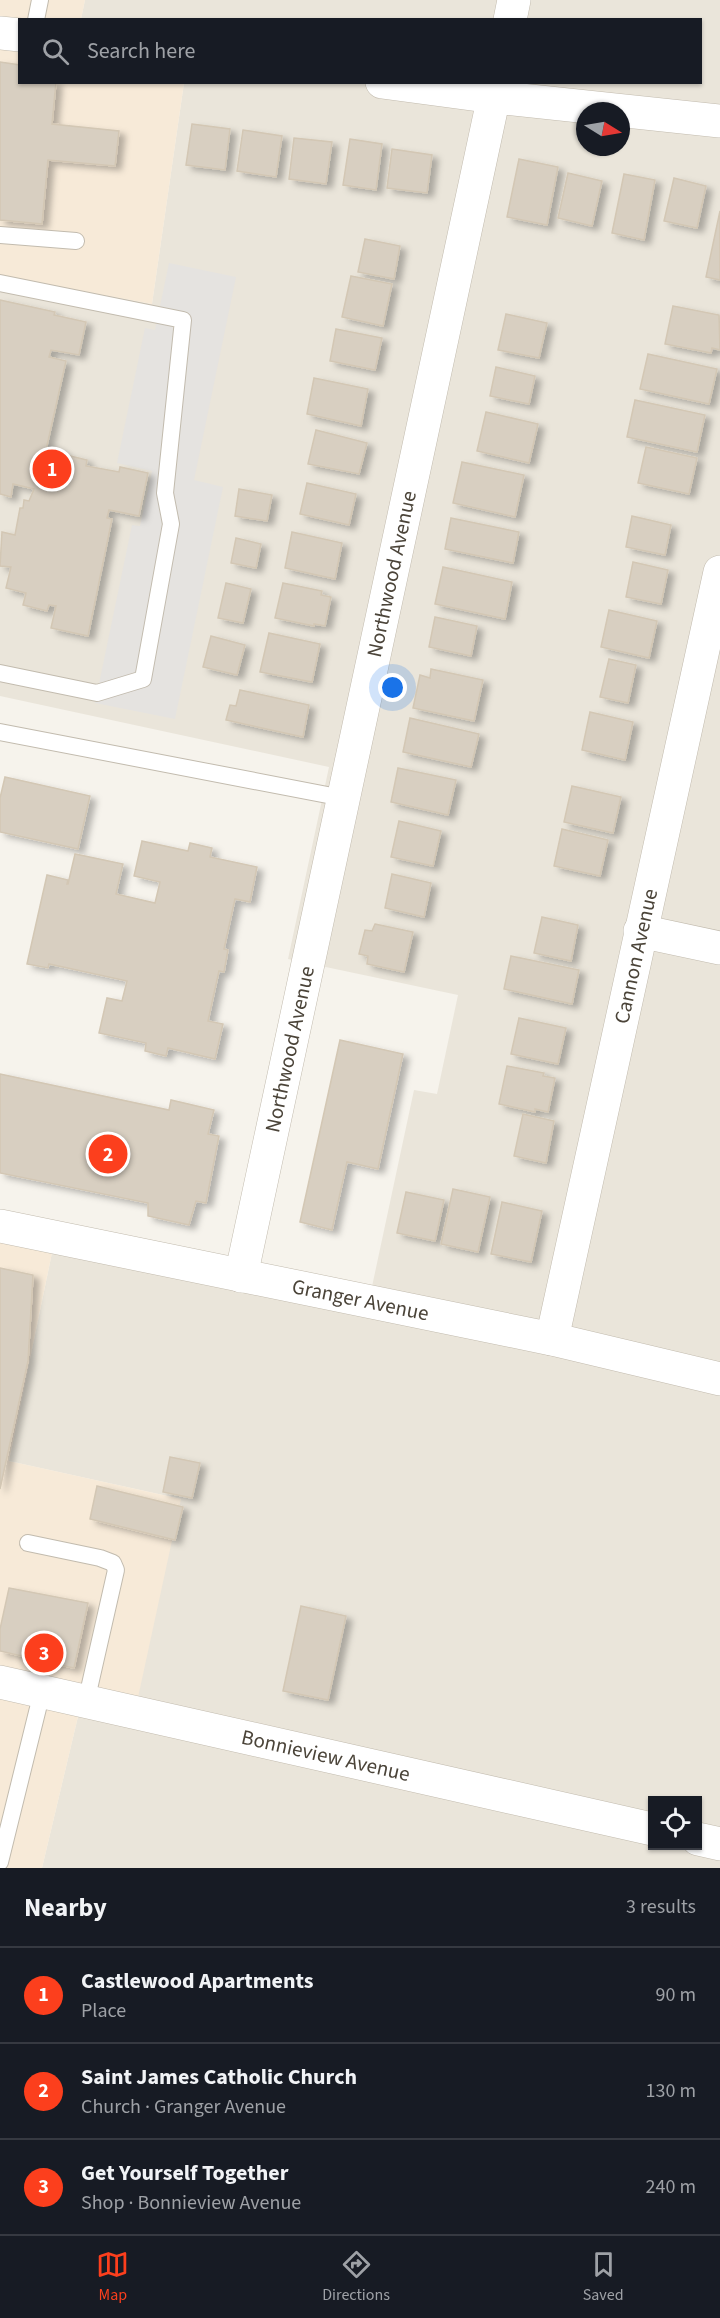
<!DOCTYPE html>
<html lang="en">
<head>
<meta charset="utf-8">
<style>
  body { margin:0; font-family:"Source Sans 3",sans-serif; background:#242831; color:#f1f3f6 }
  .controls { position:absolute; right:18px; bottom:18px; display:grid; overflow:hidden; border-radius:0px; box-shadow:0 2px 4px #0004 }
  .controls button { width:54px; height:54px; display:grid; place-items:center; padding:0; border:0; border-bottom:2px solid #363941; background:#171b24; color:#f1f3f6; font:30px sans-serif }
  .compass { position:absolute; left:576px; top:102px; width:54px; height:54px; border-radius:50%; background:#171b24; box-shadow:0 2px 4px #0004; rotate:101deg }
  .you { position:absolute; left:393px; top:688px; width:21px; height:21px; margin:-15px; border:4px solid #fff; border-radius:50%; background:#1a73e8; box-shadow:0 0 0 9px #1a73e833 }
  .badge { display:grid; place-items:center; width:39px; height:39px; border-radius:50%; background:#fc3f1d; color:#fff; font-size:20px; font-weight:700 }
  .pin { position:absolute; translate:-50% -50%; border:3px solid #fff; box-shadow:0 2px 6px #0006 }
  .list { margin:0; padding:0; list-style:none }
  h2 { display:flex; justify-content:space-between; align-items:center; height:78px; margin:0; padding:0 24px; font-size:26px }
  h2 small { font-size:20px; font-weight:400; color:#9ea1a6 }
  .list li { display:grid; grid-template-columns:39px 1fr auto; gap:18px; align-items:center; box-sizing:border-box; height:96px; padding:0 24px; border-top:2px solid #363941 }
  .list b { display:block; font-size:22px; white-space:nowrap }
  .list p { margin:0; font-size:20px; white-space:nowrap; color:#9ea1a6 }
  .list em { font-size:20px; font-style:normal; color:#9ea1a6 }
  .icon { flex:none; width:33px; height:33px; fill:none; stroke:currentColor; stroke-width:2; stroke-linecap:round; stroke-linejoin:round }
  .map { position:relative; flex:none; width:720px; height:1868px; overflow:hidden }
  .search { position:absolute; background:#171b24; box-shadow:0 2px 4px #0004; left:18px; right:18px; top:18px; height:66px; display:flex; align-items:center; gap:15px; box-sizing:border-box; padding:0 21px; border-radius:0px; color:#9ea1a6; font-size:22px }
  .sheet { height:366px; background:#171b24 }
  nav { display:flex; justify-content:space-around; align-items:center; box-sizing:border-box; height:84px; border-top:2px solid #363941; background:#171b24; font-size:16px; color:#9ea1a6 }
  nav a { display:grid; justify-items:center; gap:3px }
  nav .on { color:#fc3f1d }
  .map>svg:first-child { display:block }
  .residential { fill:#eae5da; fill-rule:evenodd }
  .commercial { fill:#f7ead8 }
  .parking { fill:#e5e3e0 }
  .building { fill:#d8cfc1; stroke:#d3c7b4; stroke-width:1.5; filter:url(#shadow) }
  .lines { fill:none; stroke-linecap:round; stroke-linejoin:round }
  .service-casing { stroke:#c2bbae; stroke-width:18 }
  .minor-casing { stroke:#c2bbae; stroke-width:34 }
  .tertiary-casing { stroke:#c2bbae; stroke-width:34 }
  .service { stroke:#fff; stroke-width:16 }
  .minor { stroke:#fff; stroke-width:33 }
  .tertiary { stroke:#fff; stroke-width:33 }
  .labels { text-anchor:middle; stroke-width:4.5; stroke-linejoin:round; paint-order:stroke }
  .street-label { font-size:21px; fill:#4b4439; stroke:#fff }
</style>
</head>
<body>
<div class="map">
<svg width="720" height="1868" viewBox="0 0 720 1868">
  <defs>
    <filter id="shadow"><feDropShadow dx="6" dy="4" stdDeviation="3" flood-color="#0004"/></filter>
  </defs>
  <rect width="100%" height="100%" fill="#f6f3ec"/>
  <!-- residential -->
  <path class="residential" d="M 85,0 L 720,0 L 720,1868 L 42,1868 L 81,1704 L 181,1499 L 9,1461 L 54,1243 L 367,1310 L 414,1090 L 437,1094 L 458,995 L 288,959 L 329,767 L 0,696 L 0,276 L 152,304 L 184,83 L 700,82 L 700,20 L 81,19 ZM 585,111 L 621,111 L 621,147 L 585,147 ZM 652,1800 L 698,1800 L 698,1846 L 652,1846 Z"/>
  <!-- commercial -->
  <g class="commercial">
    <polygon points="0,0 85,0 81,19 20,20 20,82 184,83 152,304 0,276"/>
    <polygon points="0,1233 54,1243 9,1461 181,1499 134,1716 81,1704 42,1868 0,1868"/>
  </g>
  <!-- parking -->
  <polygon class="parking" points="169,263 236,277 194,480 223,487 175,719 95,703 132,525 140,526 152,471 117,463 145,328 155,330"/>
  <!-- building -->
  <g class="building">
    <polygon points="0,62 20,65 20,82 56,82 52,124 119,131 115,166 48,160 42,224 0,220"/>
    <polygon points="192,124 230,129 225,170 186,165"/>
    <polygon points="243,130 282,136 276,177 237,171"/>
    <polygon points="294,138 332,142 326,184 289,179"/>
    <polygon points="350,139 382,144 376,190 343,185"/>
    <polygon points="392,149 432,155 427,193 387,188"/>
    <polygon points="519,159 558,167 547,225 507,217"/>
    <polygon points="568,173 602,181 592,226 558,218"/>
    <polygon points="624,174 655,180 644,240 612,233"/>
    <polygon points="674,178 706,186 697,228 664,221"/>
    <polygon points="720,211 720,280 706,277"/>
    <polygon points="365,239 400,246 394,279 358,272"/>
    <polygon points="351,276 392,284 383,326 342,317"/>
    <polygon points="0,300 55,312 54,315 86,322 79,355 51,350 49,357 66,361 46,450 87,460 86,466 119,472 120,467 148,473 139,516 109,510 107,518 112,519 88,636 51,628 56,606 49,605 47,611 23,605 26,593 6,588 11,567 0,566 2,532 15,535 20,508 23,508 24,500 29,501 34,489 13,484 11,497 0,494"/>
    <polygon points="673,306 719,315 720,350 712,348 711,353 665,344"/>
    <polygon points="506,314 547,323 539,358 498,350"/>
    <polygon points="336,329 382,338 375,370 330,361"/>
    <polygon points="648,354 717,369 709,404 640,389"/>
    <polygon points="496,367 535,376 529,404 490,396"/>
    <polygon points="314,378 368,389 361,426 307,414"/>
    <polygon points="635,400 705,415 697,452 627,437"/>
    <polygon points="486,412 538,424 529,463 477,451"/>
    <polygon points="316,430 367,443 359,474 308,464"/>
    <polygon points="646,447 697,458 689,494 638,483"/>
    <polygon points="462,462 524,475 515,517 453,503"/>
    <polygon points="307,483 356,494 349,525 300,514"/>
    <polygon points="239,489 272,495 267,521 235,516"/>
    <polygon points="632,516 671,525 665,555 626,547"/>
    <polygon points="451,518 519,532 513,563 445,549"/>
    <polygon points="292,532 342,543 335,579 285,568"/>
    <polygon points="236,538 261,544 256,568 231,563"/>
    <polygon points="633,562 668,570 661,604 626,597"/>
    <polygon points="443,567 512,582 505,619 435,604"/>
    <polygon points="226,583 251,589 243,623 218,618"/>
    <polygon points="283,583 322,591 321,595 331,597 325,626 314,624 314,626 275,618"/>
    <polygon points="609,610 657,621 649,658 601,647"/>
    <polygon points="435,617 477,626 471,656 429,647"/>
    <polygon points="269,633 320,644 312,682 260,672"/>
    <polygon points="211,636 245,645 237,675 203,667"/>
    <polygon points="609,659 636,665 628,703 600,697"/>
    <polygon points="431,669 483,680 474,721 413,708 420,675 430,678"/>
    <polygon points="240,690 309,705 303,737 226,720 230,705 236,706"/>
    <polygon points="590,712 633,722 625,760 582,750"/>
    <polygon points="410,718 479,734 471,767 403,752"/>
    <polygon points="398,768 456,780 448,815 391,802"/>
    <polygon points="5,777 90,796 78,849 0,832 0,798"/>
    <polygon points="572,786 621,797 613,833 564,822"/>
    <polygon points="399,821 441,831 433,866 391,857"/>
    <polygon points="562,829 608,840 600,876 554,866"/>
    <polygon points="142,841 188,851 190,843 212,848 210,857 257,867 250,902 235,899 224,949 228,950 224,972 219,971 208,1021 223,1024 215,1059 168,1048 166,1056 145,1051 146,1043 99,1033 107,998 122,1001 127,981 49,964 48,968 27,964 47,875 68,880 67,884 68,884 75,854 123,864 116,894 155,903 160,882 134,876"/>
    <polygon points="392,874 431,883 424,917 385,908"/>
    <polygon points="542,917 578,925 571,961 534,953"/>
    <polygon points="375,924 413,932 404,972 367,964 368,956 359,954 365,930 372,931"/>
    <polygon points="511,956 579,970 572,1004 504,989"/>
    <polygon points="519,1018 566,1028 558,1064 511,1054"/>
    <polygon points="340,1040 403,1054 378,1169 347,1162 332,1230 300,1222"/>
    <polygon points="507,1066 544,1073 543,1076 555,1078 548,1112 535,1109 535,1112 499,1104"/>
    <polygon points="0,1074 169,1110 171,1100 214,1110 208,1134 219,1136 206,1203 196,1201 189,1225 148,1216 148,1203 0,1173"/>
    <polygon points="523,1114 554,1121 546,1163 514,1156"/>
    <polygon points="453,1189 490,1197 478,1252 441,1244"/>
    <polygon points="406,1192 444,1200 435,1241 397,1233"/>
    <polygon points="502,1202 542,1211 531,1262 491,1254"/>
    <polygon points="0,1268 33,1275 28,1361 0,1489"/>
    <polygon points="170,1457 200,1463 192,1498 163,1492"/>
    <polygon points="97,1486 183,1507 175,1540 90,1519"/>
    <polygon points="9,1588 88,1603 74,1668 0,1651 0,1629"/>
    <polygon points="301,1606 346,1616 328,1700 283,1691"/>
  </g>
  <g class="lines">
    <!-- service casing -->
    <g class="service-casing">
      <g id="service">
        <polyline points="36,20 40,0"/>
        <polyline points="0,235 76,241"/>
        <polyline points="0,283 183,320 165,493 171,524 143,679 97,693 0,673"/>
        <polyline points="0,732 343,798"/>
        <polyline points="28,1543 100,1558 113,1563 116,1570 86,1702"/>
        <polyline points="0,1862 42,1692"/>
      </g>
    </g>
    <!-- minor casing -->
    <g class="minor-casing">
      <g id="minor">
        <polyline points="510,20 514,0"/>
        <polyline points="0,33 20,35"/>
        <polyline points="382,82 494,97 720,121"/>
        <polyline points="640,931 720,948"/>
        <path id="s1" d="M 241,1276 L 497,82"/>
        <path id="s2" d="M 552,1339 L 720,572"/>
        <path id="s3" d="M 0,1682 L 652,1829"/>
        <polyline points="698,1839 720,1844"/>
      </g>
    </g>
    <!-- tertiary casing -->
    <g class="tertiary-casing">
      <g id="tertiary">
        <path id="s4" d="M 0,1226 L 552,1339 L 720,1379"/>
      </g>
    </g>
    <!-- service -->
    <use href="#service" class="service"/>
    <!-- minor -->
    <use href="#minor" class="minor"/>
    <!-- tertiary -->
    <use href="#tertiary" class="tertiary"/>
  </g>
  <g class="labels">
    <!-- street labels -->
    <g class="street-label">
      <text dy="7" stroke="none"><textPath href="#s1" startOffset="718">Northwood Avenue</textPath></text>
      <text dy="7" stroke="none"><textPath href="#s2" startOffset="392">Cannon Avenue</textPath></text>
      <text dy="7" stroke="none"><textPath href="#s1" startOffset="232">Northwood Avenue</textPath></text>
      <text dy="7" stroke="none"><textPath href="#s4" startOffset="368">Granger Avenue</textPath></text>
      <text dy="7" stroke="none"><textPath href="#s3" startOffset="334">Bonnieview Avenue</textPath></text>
    </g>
  </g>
</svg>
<div class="controls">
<button><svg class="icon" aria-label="locate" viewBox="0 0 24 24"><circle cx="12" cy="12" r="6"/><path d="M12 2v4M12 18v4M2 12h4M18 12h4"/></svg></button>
</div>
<svg class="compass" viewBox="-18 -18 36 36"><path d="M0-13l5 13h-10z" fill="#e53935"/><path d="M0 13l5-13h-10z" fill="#9ea1a6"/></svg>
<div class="you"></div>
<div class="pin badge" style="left:52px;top:469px">1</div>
<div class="pin badge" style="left:108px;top:1154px">2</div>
<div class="pin badge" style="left:44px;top:1653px">3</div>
<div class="search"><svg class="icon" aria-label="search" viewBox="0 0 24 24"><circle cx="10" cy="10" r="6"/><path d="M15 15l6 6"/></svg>Search here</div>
</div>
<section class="sheet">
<h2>Nearby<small>3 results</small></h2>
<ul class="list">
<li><span class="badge">1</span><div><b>Castlewood Apartments</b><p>Place</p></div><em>90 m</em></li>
<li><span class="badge">2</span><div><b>Saint James Catholic Church</b><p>Church · Granger Avenue</p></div><em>130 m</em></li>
<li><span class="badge">3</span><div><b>Get Yourself Together</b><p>Shop · Bonnieview Avenue</p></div><em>240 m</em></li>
</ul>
</section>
<nav>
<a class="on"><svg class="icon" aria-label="map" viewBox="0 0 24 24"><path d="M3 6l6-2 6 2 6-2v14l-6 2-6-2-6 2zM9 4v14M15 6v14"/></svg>Map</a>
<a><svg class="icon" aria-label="directions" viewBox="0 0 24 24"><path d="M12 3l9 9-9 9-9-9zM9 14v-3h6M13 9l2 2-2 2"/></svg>Directions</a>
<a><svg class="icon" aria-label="saved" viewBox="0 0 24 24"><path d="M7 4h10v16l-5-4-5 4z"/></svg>Saved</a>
</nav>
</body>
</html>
